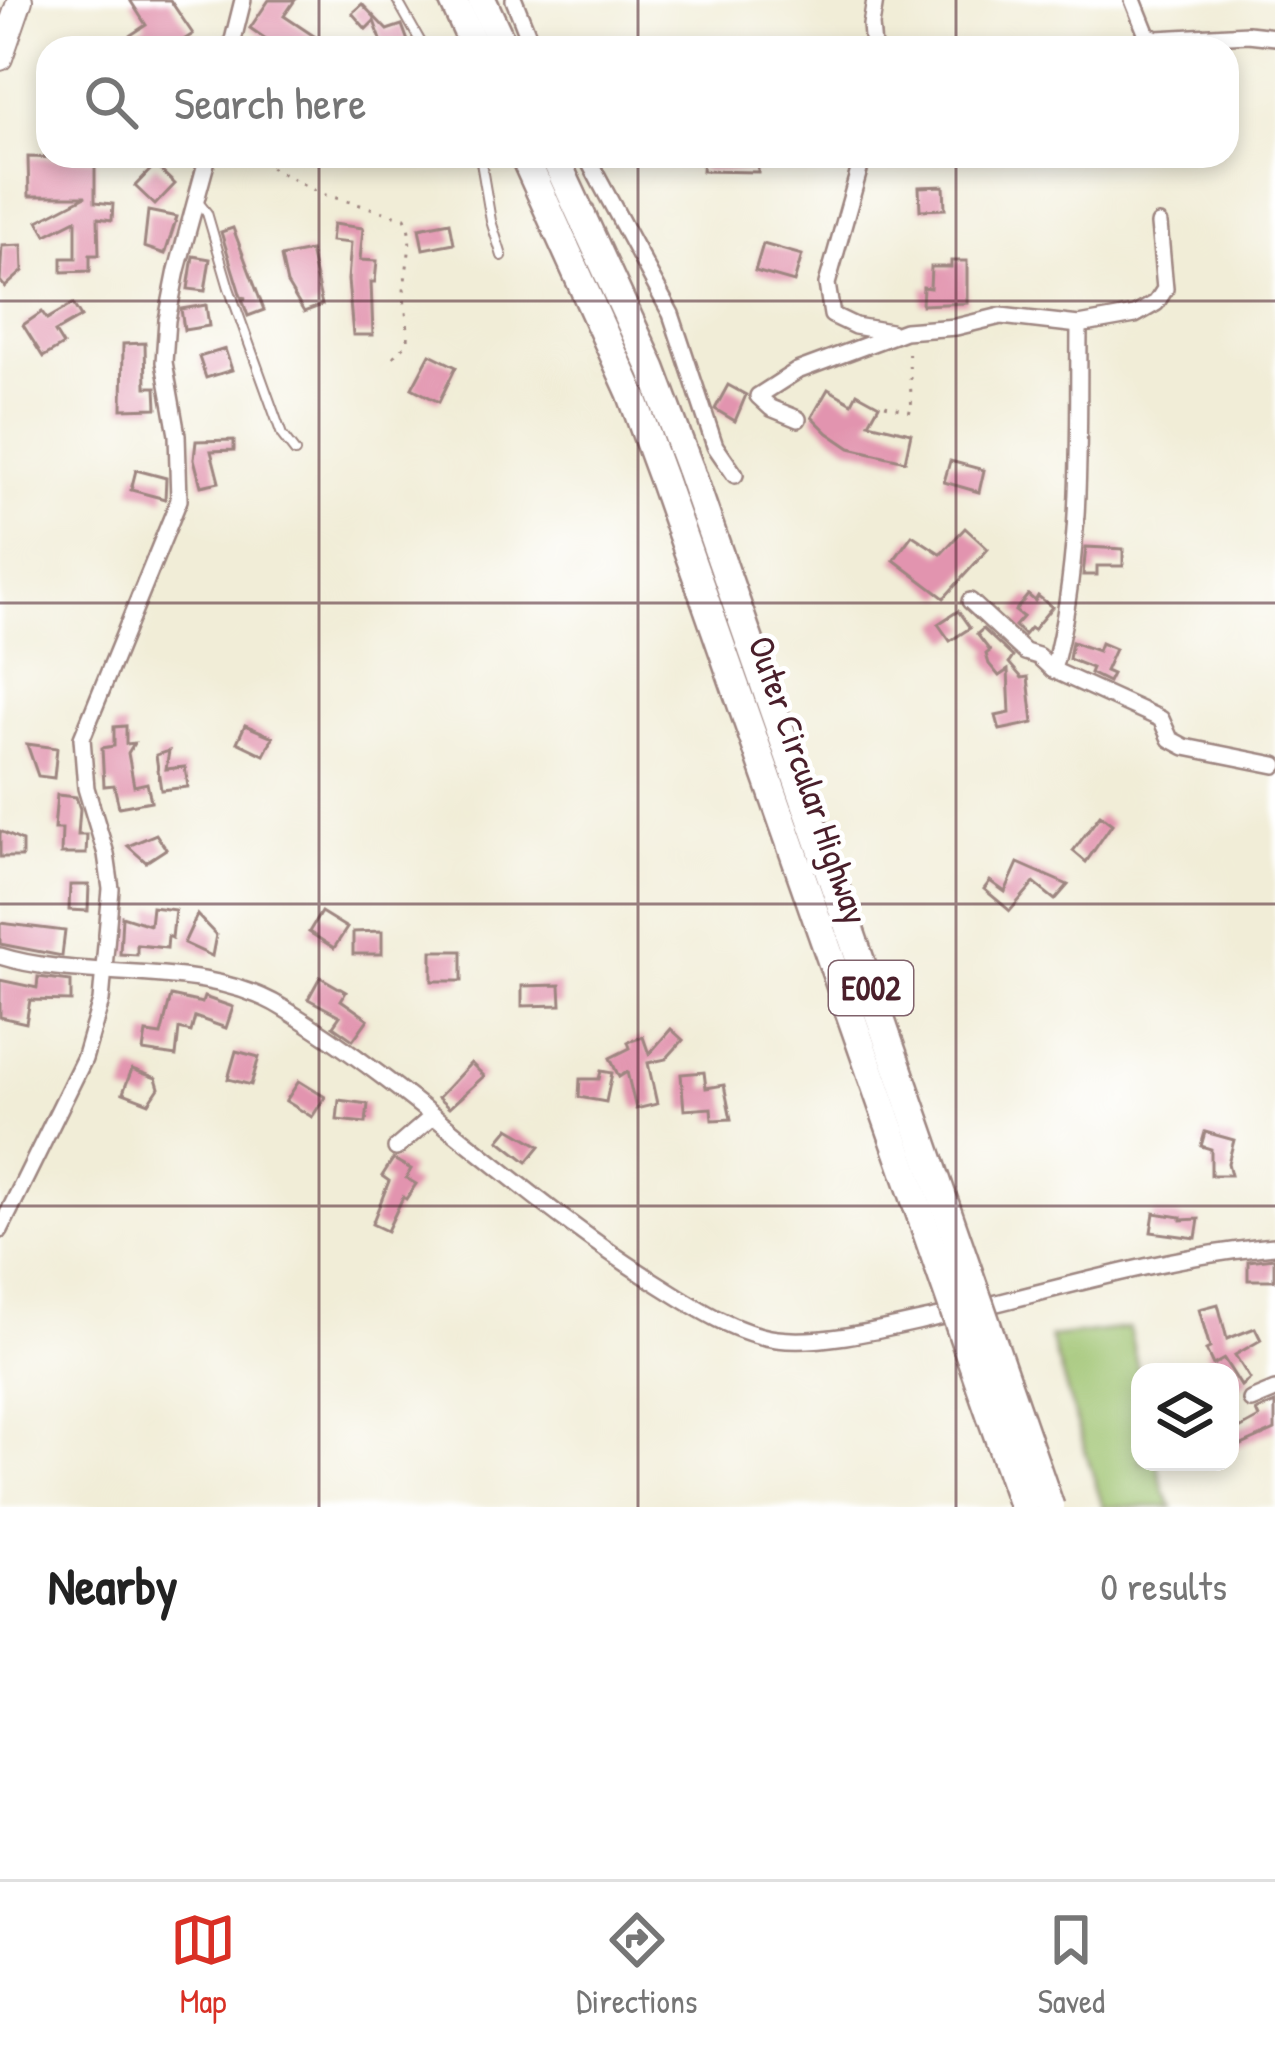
<!DOCTYPE html>
<html lang="en">
<head>
<meta charset="utf-8">
<style>
  body { margin:0; font-family:"Patrick Hand",sans-serif; background:#f2f2f2; color:#222 }
  .controls { position:absolute; right:36px; bottom:36px; display:grid; overflow:hidden; border-radius:24px; box-shadow:0 6px 18px #0003 }
  .controls button { width:108px; height:108px; display:grid; place-items:center; padding:0; border:0; border-bottom:3px solid #e0e0e0; background:#fff; color:#222; font:60px sans-serif }
  .list { margin:0; padding:0; list-style:none }
  h2 { display:flex; justify-content:space-between; align-items:center; height:156px; margin:0; padding:0 48px; font-size:51px }
  h2 small { font-size:39px; font-weight:400; color:#767676 }
  .icon { flex:none; width:66px; height:66px; fill:none; stroke:currentColor; stroke-width:2; stroke-linecap:round; stroke-linejoin:round }
  .map { position:relative; flex:none; width:1275px; height:1507px; overflow:hidden }
  .search { position:absolute; background:#fff; box-shadow:0 6px 18px #0003; left:36px; right:36px; top:36px; height:132px; display:flex; align-items:center; gap:30px; box-sizing:border-box; padding:0 42px; border-radius:36px; color:#767676; font-size:45px }
  .sheet { height:372px; background:#fff }
  nav { display:flex; justify-content:space-around; align-items:center; box-sizing:border-box; height:168px; border-top:3px solid #e0e0e0; background:#fff; font-size:33px; color:#767676 }
  nav a { display:grid; justify-items:center; gap:6px }
  nav .on { color:#d93025 }
  .map>svg:first-child { display:block }
  .green { fill:#9bc16c; stroke:#72704c; stroke-width:3 }
  .building { fill:#e294af }
  .lines { fill:none; stroke-linecap:round; stroke-linejoin:round }
  .service-casing { stroke:#9e8681; stroke-width:12 }
  .minor-casing { stroke:#9e8681; stroke-width:20 }
  .primary-casing { stroke:#9e8681; stroke-width:28 }
  .motorway-casing { stroke:#9e8681; stroke-width:32 }
  .path { stroke:#9e8681; stroke-width:3; stroke-dasharray:3 9; stroke-linecap:butt }
  .service { stroke:#fff; stroke-width:8 }
  .minor { stroke:#fff; stroke-width:15 }
  .primary { stroke:#fff; stroke-width:24 }
  .motorway { stroke:#fff; stroke-width:27 }
  .motorway-bridge-casing { stroke:#9e8681; stroke-width:32; stroke-linecap:butt }
  .motorway-bridge { stroke:#fff; stroke-width:27 }
  .grid { fill:none; stroke:#4a1f2b; stroke-width:3; stroke-opacity:0.55 }
  .labels { text-anchor:middle; stroke-width:10; stroke-linejoin:round; paint-order:stroke }
  .shield { fill:#fff; stroke:#80626b; stroke-width:3 }
  .shield-label { font-size:33px; font-weight:bold; fill:#4a1f2b }
  .street-label { font-size:36px; fill:#4a1f2b; stroke:#fff }
</style>
</head>
<body>
<div class="map">
<svg width="1275" height="1507" viewBox="0 0 1275 1507">
  <rect width="100%" height="100%" fill="#fff"/>
  <filter id="ink" filterUnits="userSpaceOnUse"><feTurbulence type="fractalNoise" baseFrequency=".00833" numOctaves="2"/><feDisplacementMap in="SourceGraphic" scale="24" xChannelSelector="R" yChannelSelector="G"/><feConvolveMatrix kernelMatrix="1 2 1 2 8 2 1 2 1" color-interpolation-filters="sRGB"/></filter>
  <filter id="wash" filterUnits="userSpaceOnUse"><feTurbulence type="fractalNoise" baseFrequency=".004" numOctaves="4" result="noise"/><feDisplacementMap in="SourceGraphic" scale="48" xChannelSelector="R" yChannelSelector="G"/><feGaussianBlur stdDeviation="2.7" result="paint"/><feColorMatrix in="noise" values="0 0 0 0 0 0 0 0 0 0 0 0 0 0 0 0 0 1.4 0 .05"/><feComposite in="paint" operator="in"/></filter>
  <g filter="url(#wash)">
    <rect width="100%" height="100%" fill="#f1edd7"/>
    <!-- green -->
    <polygon class="green" points="1129,1328 1140,1379 1140,1462 1157,1462 1164,1492 1173,1507 1103,1507 1050,1337"/>
    <g id="blocks">
      <!-- building -->
      <g class="building">
        <polygon points="130,0 170,0 193,34 171,48 111,48 146,25"/>
        <polygon points="269,0 295,0 284,16 332,48 279,48 250,28"/>
        <polygon points="362,4 387,30 402,25 409,44 384,48 374,21 366,29 352,13"/>
        <polygon points="703,156 758,156 758,172 702,171"/>
        <polygon points="28,157 95,159 95,202 113,204 112,220 98,218 99,255 90,255 90,271 62,272 62,258 76,258 76,220 46,235 38,221 86,196 29,196"/>
        <polygon points="155,165 175,184 155,205 135,186"/>
        <polygon points="944,186 945,209 920,210 919,187"/>
        <polygon points="148,211 177,217 165,254 144,247"/>
        <polygon points="450,222 454,243 423,249 419,228"/>
        <polygon points="333,224 363,228 360,260 377,261 375,282 371,282 373,335 353,335 348,280 351,243 331,241"/>
        <polygon points="233,228 264,310 248,316 242,299 246,298 241,297 221,232"/>
        <polygon points="763,244 802,255 794,282 755,271"/>
        <polygon points="22,245 23,271 5,287 0,281 2,246"/>
        <polygon points="310,251 322,305 304,312 287,284 281,257"/>
        <polygon points="193,256 210,259 205,291 188,289"/>
        <polygon points="951,261 967,261 967,303 922,305 923,287 930,288 931,267 951,267"/>
        <polygon points="73,304 81,317 55,332 63,345 43,357 23,325 42,312 47,319"/>
        <polygon points="206,305 209,326 184,330 181,309"/>
        <polygon points="145,343 146,387 156,387 157,408 122,409 123,344"/>
        <polygon points="225,349 232,370 206,378 199,357"/>
        <polygon points="430,354 456,367 439,402 412,388"/>
        <polygon points="728,385 746,395 735,421 715,409"/>
        <polygon points="828,389 852,403 857,393 879,405 869,423 911,433 905,461 850,448 828,433 812,417"/>
        <polygon points="234,440 234,450 211,451 219,482 201,486 194,459 196,441"/>
        <polygon points="950,461 984,470 979,492 944,482"/>
        <polygon points="136,470 166,478 165,499 131,490"/>
        <polygon points="965,528 988,549 944,598 894,560 912,535 941,554"/>
        <polygon points="1086,547 1123,549 1123,566 1097,566 1097,575 1083,575"/>
        <polygon points="1028,595 1035,601 1038,596 1052,607 1033,630 1030,628 1024,635 1015,626 1023,617 1015,611"/>
        <polygon points="958,611 970,628 950,641 938,624"/>
        <polygon points="983,629 1013,657 1009,663 1022,678 1028,677 1033,723 1000,730 996,716 1010,713 1008,670 999,676 989,664 986,654 990,651 977,634"/>
        <polygon points="1072,642 1098,651 1101,643 1115,649 1105,671 1112,674 1108,682 1090,673 1092,668 1069,659"/>
        <polygon points="245,725 273,737 264,755 237,742"/>
        <polygon points="126,726 126,744 134,743 128,753 134,786 147,783 151,801 119,807 114,785 104,786 102,748 114,746 114,727"/>
        <polygon points="27,744 57,748 54,778 38,776"/>
        <polygon points="169,751 166,769 185,767 188,787 161,790 156,755"/>
        <polygon points="57,795 76,797 80,809 78,835 87,835 86,854 61,854 62,829 54,829"/>
        <polygon points="1100,815 1112,824 1086,862 1073,851"/>
        <polygon points="0,831 22,841 22,857 0,857"/>
        <polygon points="156,834 166,849 146,862 128,846"/>
        <polygon points="1018,863 1052,878 1068,885 1055,900 1034,883 1010,911 984,889 990,881 1005,892"/>
        <polygon points="70,885 89,885 88,911 69,910"/>
        <polygon points="152,907 175,910 172,938 168,936 167,948 137,945 137,955 120,954 122,916 150,925"/>
        <polygon points="321,912 347,928 334,948 309,932"/>
        <polygon points="197,915 216,935 212,956 184,943"/>
        <polygon points="0,923 65,931 62,956 0,944"/>
        <polygon points="382,931 382,954 353,954 353,932"/>
        <rect x="432" y="951" width="30" height="30"/>
        <polygon points="38,977 71,981 71,1001 30,1000 26,1023 0,1017 0,980 37,988"/>
        <polygon points="320,977 346,992 341,1000 368,1019 353,1040 333,1026 340,1016 308,999"/>
        <polygon points="560,985 561,1005 522,1006 522,986"/>
        <polygon points="171,996 202,1003 204,997 233,1007 226,1028 195,1017 191,1032 179,1029 176,1056 143,1051 146,1033 161,1035"/>
        <polygon points="671,1029 683,1040 666,1059 648,1063 657,1104 636,1109 627,1072 619,1077 610,1058 630,1048 628,1042 643,1037 649,1054"/>
        <polygon points="236,1051 259,1057 251,1085 228,1079"/>
        <polygon points="471,1063 484,1076 449,1108 438,1098"/>
        <polygon points="132,1069 156,1078 159,1088 149,1103 123,1093"/>
        <polygon points="601,1071 612,1073 606,1102 579,1097 580,1079 599,1079"/>
        <polygon points="704,1072 706,1088 724,1085 731,1119 712,1120 711,1108 684,1110 681,1074"/>
        <polygon points="299,1081 325,1097 312,1117 286,1101"/>
        <polygon points="339,1100 368,1104 366,1123 337,1120"/>
        <polygon points="509,1128 540,1146 527,1162 499,1140"/>
        <polygon points="1205,1132 1234,1140 1228,1163 1231,1175 1211,1175 1211,1149 1201,1146"/>
        <polygon points="393,1159 411,1169 406,1178 416,1184 406,1199 403,1197 387,1231 372,1224 389,1181 382,1176"/>
        <polygon points="1154,1213 1181,1217 1181,1220 1199,1219 1196,1238 1151,1232"/>
        <polygon points="1274,1258 1274,1280 1248,1280 1248,1261"/>
        <polygon points="1218,1304 1227,1339 1255,1328 1261,1340 1235,1355 1250,1379 1241,1386 1224,1359 1213,1365 1206,1350 1210,1348 1199,1309"/>
        <polygon points="1275,1403 1275,1430 1235,1448 1230,1434 1259,1418 1256,1411"/>
      </g>
    </g>
  </g>
  <g filter="url(#ink)">
    <use href="#blocks" fill-opacity="0" stroke="#9e8681" stroke-width="3"/>
    <g class="lines">
      <!-- service casing -->
      <g class="service-casing">
        <g id="service">
          <polyline points="397,0 424,48"/>
          <polyline points="480,156 491,221 502,256"/>
          <polyline points="199,203 207,213 229,288 282,435 295,452"/>
        </g>
      </g>
      <!-- minor casing -->
      <g class="minor-casing">
        <g id="minor">
          <polyline points="514,0 533,48"/>
          <polyline points="1133,0 1147,35 1157,39 1248,34 1275,37"/>
          <polyline points="231,48 243,0"/>
          <polyline points="873,48 871,25 875,0"/>
          <polyline points="586,156 671,314 715,446 735,475"/>
          <polyline points="863,156 827,284 832,315 855,326 890,332"/>
          <path d="M 1079,325 C 1078,441 1083,557 1053,670 L 1161,719 L 1170,739 L 1185,747 L 1275,765"/>
          <polyline points="798,419 771,408 758,396 797,371 905,331 956,327 1001,316 1079,325 1135,315 1156,303 1165,289 1159,224"/>
          <polyline points="970,601 1025,652 1038,656 1053,670"/>
          <path d="M 0,956 C 86,983 202,958 283,1008 C 417,1090 529,1205 663,1287 C 696,1308 737,1334 777,1339 C 824,1345 892,1327 939,1317 C 1050,1292 1161,1256 1275,1246"/>
          <polyline points="396,1148 433,1116"/>
          <polyline points="0,1230 84,1059 101,1001 111,889 106,854 86,788 82,738 179,500 177,435 164,362 167,320 177,270 208,156"/>
          <polyline points="1251,1400 1275,1390"/>
        </g>
      </g>
      <!-- primary casing -->
      <g class="primary-casing">
        <polyline id="primary" points="0,58 20,0"/>
      </g>
      <!-- motorway casing -->
      <g class="motorway-casing">
        <g id="motorway">
          <polyline points="453,0 475,48"/>
          <polyline points="482,0 504,48"/>
          <polyline points="524,156 631,393 663,480"/>
          <polyline points="554,156 652,369 690,470"/>
        </g>
      </g>
      <!-- path -->
      <g class="path">
        <path d="M 249,156 L 319,193 L 405,218 C 416,242 404,269 404,295 C 405,311 409,325 408,343 L 393,357"/>
        <polyline points="885,405 912,412 908,344"/>
      </g>
      <!-- service -->
      <use href="#service" class="service"/>
      <!-- minor -->
      <use href="#minor" class="minor"/>
      <!-- primary -->
      <use href="#primary" class="primary"/>
      <!-- motorway -->
      <use href="#motorway" class="motorway"/>
      <!-- motorway-bridge casing -->
      <g class="motorway-bridge-casing">
        <g id="motorway-bridge">
          <polyline points="690,470 1050,1507"/>
          <polyline points="663,480 1023,1507"/>
        </g>
      </g>
      <!-- motorway-bridge -->
      <use href="#motorway-bridge" class="motorway-bridge"/>
    </g>
  </g>
  <!-- grid -->
  <path class="grid" d="M 319,0 L 319,48M 638,0 L 638,48M 956,0 L 956,48M 319,156 L 319,1507M 638,156 L 638,1507M 956,156 L 956,1507M 0,301 L 1275,301M 0,603 L 1275,603M 0,904 L 1275,904M 0,1206 L 1275,1206"/>
  <g class="labels">
    <!-- shield labels -->
    <rect class="shield" x="829" y="961" width="84" height="54" rx="9"/>
    <g class="shield-label">
      <text x="871" y="1000">E002</text>
    </g>
    <!-- street labels -->
    <g class="street-label">
      <text transform="translate(809 780) rotate(71)" y="13">Outer Circular Highway</text>
    </g>
  </g>
</svg>
<div class="controls">
<button><svg class="icon" aria-label="layers" viewBox="0 0 24 24"><path d="M12 4l9 5-9 5-9-5zM3 14l9 5 9-5"/></svg></button>
</div>
<div class="search"><svg class="icon" aria-label="search" viewBox="0 0 24 24"><circle cx="10" cy="10" r="6"/><path d="M15 15l6 6"/></svg>Search here</div>
</div>
<section class="sheet">
<h2>Nearby<small>0 results</small></h2>
<ul class="list">
</ul>
</section>
<nav>
<a class="on"><svg class="icon" aria-label="map" viewBox="0 0 24 24"><path d="M3 6l6-2 6 2 6-2v14l-6 2-6-2-6 2zM9 4v14M15 6v14"/></svg>Map</a>
<a><svg class="icon" aria-label="directions" viewBox="0 0 24 24"><path d="M12 3l9 9-9 9-9-9zM9 14v-3h6M13 9l2 2-2 2"/></svg>Directions</a>
<a><svg class="icon" aria-label="saved" viewBox="0 0 24 24"><path d="M7 4h10v16l-5-4-5 4z"/></svg>Saved</a>
</nav>
</body>
</html>
